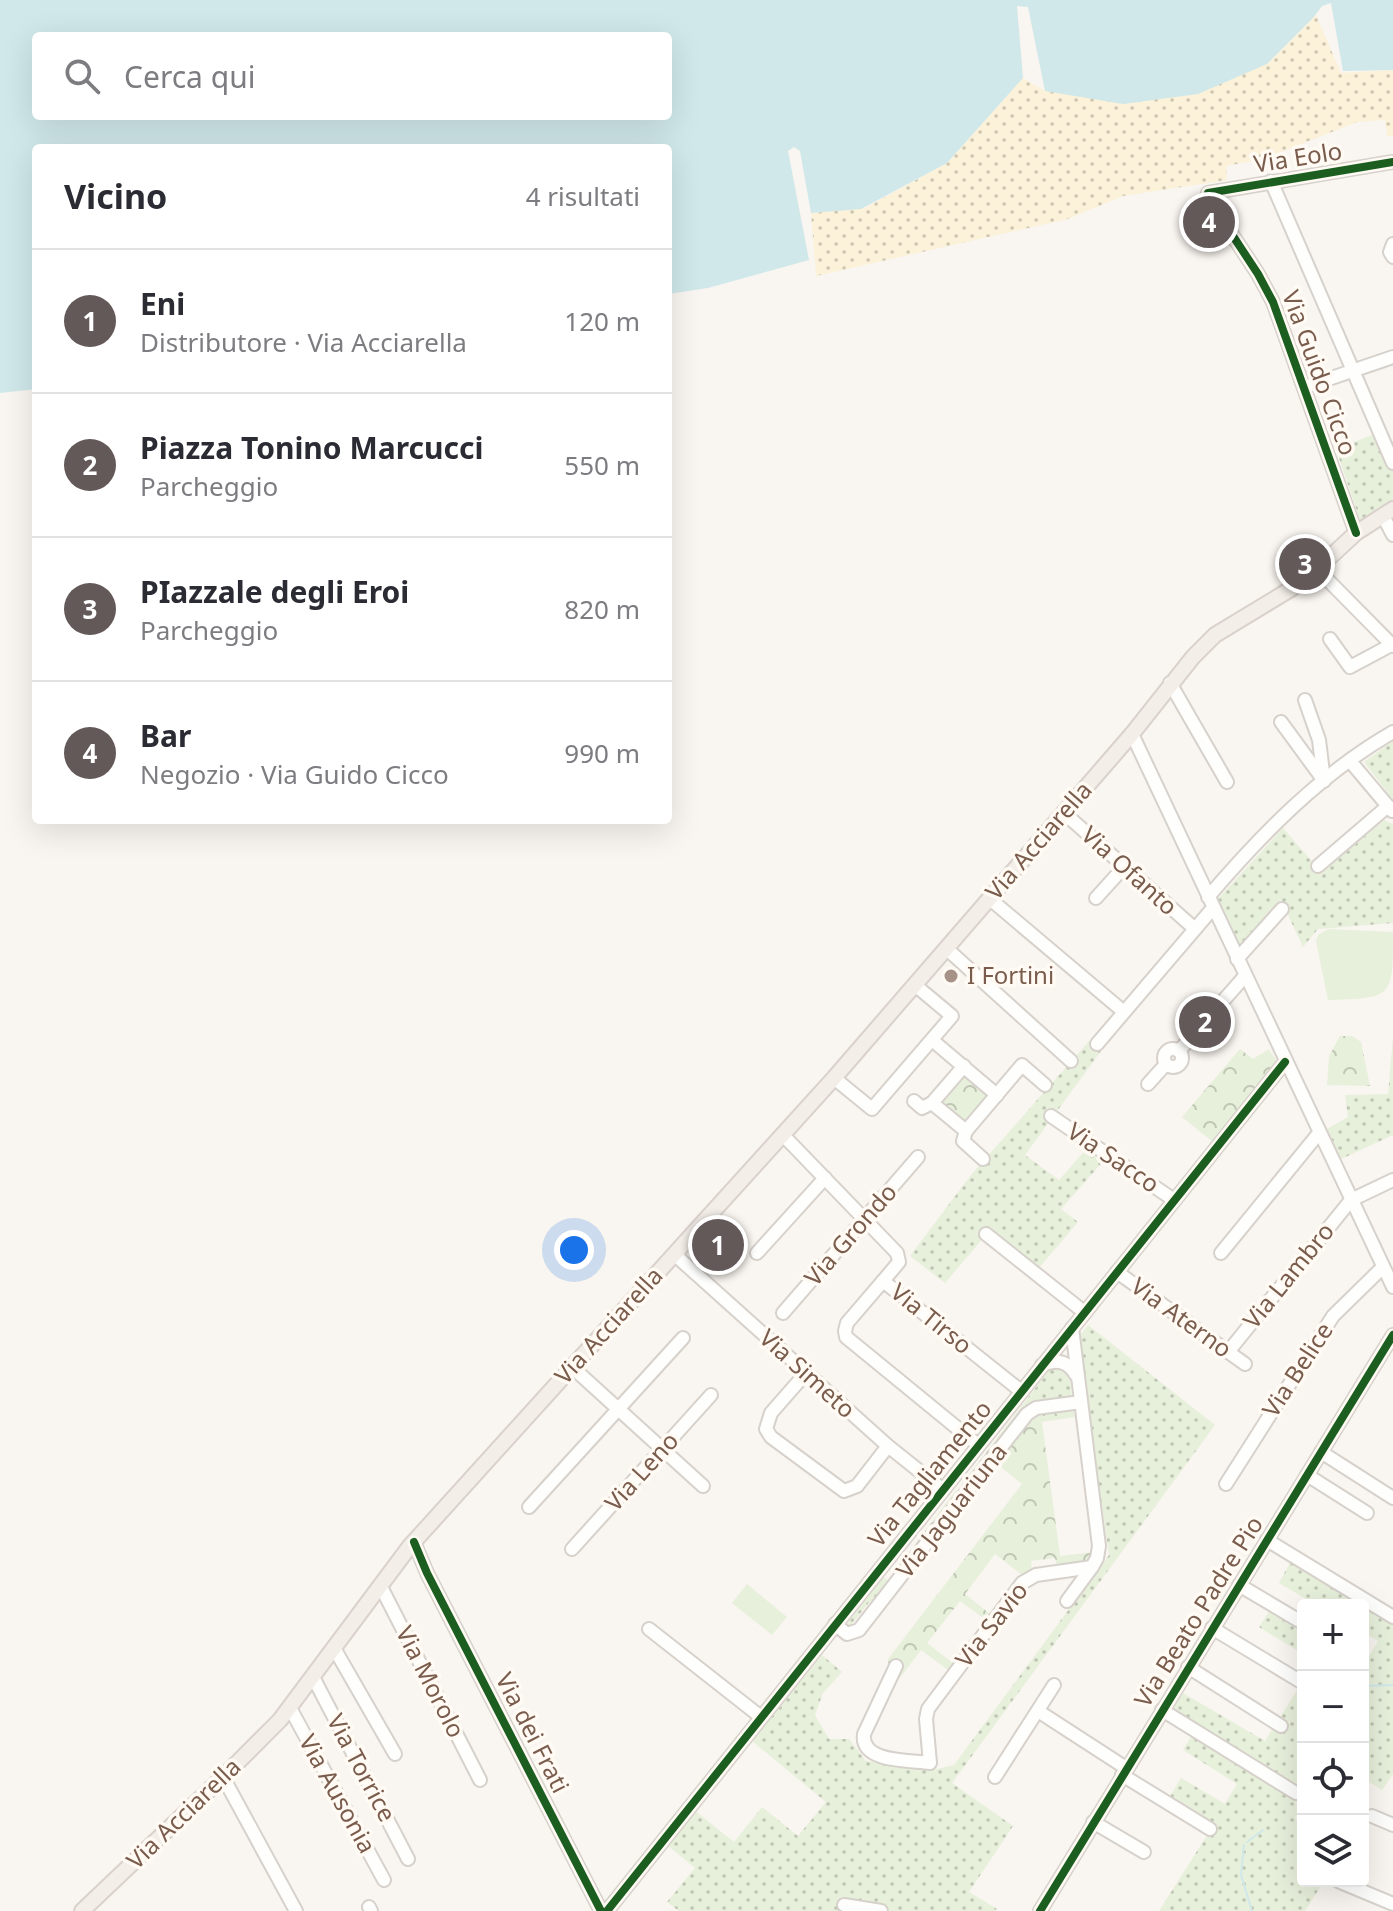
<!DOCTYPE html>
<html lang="it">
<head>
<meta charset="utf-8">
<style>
  body { margin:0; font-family:"Noto Sans",sans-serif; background:#f2f2f3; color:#2b2b33 }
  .controls { position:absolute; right:24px; bottom:24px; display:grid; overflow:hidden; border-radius:8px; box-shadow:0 8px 32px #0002 }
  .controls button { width:72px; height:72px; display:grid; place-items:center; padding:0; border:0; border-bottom:2px solid #e1e1e2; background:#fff; color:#2b2b33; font:40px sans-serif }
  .you { position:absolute; left:574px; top:1250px; width:28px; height:28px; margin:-20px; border:6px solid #fff; border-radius:50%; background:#1a73e8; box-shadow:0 0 0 12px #1a73e833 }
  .badge { display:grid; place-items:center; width:52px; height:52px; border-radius:50%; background:#625958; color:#fff; font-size:26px; font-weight:700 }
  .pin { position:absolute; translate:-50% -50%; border:4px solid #fff; box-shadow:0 2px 8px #0006 }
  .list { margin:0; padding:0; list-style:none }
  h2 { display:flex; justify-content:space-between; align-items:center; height:104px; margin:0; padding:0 32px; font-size:34px }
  h2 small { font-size:26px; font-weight:400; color:#7c7c81 }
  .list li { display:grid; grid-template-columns:52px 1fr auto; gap:24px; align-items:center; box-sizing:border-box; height:144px; padding:0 32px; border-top:2px solid #e1e1e2 }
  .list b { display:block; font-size:30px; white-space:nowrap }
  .list p { margin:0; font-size:26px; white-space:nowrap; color:#7c7c81 }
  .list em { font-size:26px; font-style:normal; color:#7c7c81 }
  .icon { flex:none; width:44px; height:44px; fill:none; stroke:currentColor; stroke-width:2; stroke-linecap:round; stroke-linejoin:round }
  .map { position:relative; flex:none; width:1393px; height:1911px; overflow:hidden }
  .search { position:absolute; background:#fff; box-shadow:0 8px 32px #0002; left:32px; top:32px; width:640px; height:88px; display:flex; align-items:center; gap:20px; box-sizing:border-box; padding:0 28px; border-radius:8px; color:#7c7c81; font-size:30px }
  .panel { position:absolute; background:#fff; box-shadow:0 8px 32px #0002; left:32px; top:144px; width:640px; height:680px; border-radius:8px }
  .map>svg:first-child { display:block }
  .grass { fill:url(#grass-dots) }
  .forest { fill:url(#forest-crowns) }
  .sand { fill:url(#sand-dots) }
  .pitch { fill:#e7f0db }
  .water { fill:#d0e8ea; fill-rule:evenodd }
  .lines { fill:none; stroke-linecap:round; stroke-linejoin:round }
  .stream { stroke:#d0e8ea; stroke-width:2 }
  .minor-casing { stroke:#d7d1cb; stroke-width:16 }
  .major-casing { stroke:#dad1cc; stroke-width:18 }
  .minor { stroke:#fefefd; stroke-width:12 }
  .major { stroke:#f3eee8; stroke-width:14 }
  .cycleway-casing { stroke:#fffaf3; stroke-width:13 }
  .cycleway { stroke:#1b5e20; stroke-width:8 }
  .poi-dot { fill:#a69286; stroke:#fffaf3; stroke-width:3 }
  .labels { text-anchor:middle; stroke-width:7; stroke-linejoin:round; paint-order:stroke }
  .street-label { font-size:24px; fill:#7a5c4d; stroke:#fffaf3 }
  .poi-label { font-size:24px; fill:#7a5c4d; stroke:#fffaf3; text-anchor:start }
</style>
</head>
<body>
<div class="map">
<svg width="1393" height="1911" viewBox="0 0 1393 1911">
  <defs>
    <pattern id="grass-dots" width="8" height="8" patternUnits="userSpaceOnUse" patternTransform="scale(2)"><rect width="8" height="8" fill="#e7f0db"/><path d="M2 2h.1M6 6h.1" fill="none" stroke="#c0c6b4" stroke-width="1.8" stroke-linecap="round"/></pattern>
    <pattern id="forest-crowns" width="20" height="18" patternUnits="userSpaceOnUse" patternTransform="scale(2)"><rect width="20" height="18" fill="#e7f0db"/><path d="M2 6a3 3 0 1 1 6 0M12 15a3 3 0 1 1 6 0" fill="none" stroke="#c0c6b4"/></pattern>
    <pattern id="sand-dots" width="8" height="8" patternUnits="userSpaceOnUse" patternTransform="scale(2)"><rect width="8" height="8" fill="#fbf2d9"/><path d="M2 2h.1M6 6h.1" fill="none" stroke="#d0c7b2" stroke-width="1.8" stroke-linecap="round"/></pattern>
  </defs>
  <rect width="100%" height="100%" fill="#f9f5f0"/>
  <!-- grass -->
  <g class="grass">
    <polygon points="1377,433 1393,471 1393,501 1361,523 1336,449"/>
    <polygon points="1393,741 1393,800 1364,762"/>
    <polygon points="1384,820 1393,824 1393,923 1318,929 1303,947 1281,900 1240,948 1217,900 1283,828 1322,873"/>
    <polygon points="1393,1037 1393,1135 1341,1159 1327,1129 1348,1117 1345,1095 1388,1094"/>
    <polygon points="1089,1041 1101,1051 1025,1155 1059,1180 1090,1145 1107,1157 1061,1209 1078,1222 1039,1268 991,1229 945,1283 910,1256 971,1175"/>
    <polygon points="1088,1325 1215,1425 952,1783 1013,1826 969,1892 997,1909 995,1911 679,1911 667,1902 695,1868 667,1845 694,1810 734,1842 762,1807 798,1836 826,1802 752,1741 822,1655 842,1672 823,1693 815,1715 829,1739 849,1739 866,1761 933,1770 954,1765 1109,1555 1078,1338"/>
    <path d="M 1057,1366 C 1072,1371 1070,1384 1072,1398 L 1035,1404 L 966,1487 L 962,1484 L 1051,1368 Z"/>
    <polygon points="956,1490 960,1494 876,1604 870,1601 848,1629 845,1627 883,1577 888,1580"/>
    <polygon points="1292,1559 1393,1621 1393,1774 1382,1790 1363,1778 1363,1663 1365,1663 1378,1641 1363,1632 1363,1605 1316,1605 1279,1583"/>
    <polygon points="1272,1607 1303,1626 1303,1654 1259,1627"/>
    <polygon points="1303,1681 1303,1804 1295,1818 1303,1824 1303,1881 1324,1881 1305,1911 1159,1911 1213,1826 1169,1798 1181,1778 1225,1804 1237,1784 1183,1750 1198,1725 1172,1710 1183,1693 1265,1741"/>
  </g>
  <!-- forest -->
  <g class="forest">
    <polygon points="1340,1036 1352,1036 1361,1042 1370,1086 1327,1085 1329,1056"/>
    <polygon points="1240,1049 1253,1059 1269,1049 1277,1062 1214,1143 1182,1117"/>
    <polygon points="965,1071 992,1094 965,1126 938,1103"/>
    <polygon points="1073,1408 1075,1417 1042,1422 1060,1556 1094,1552 1091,1563 1057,1567 1055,1558 1031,1561 1032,1569 1022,1575 995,1554 965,1594 990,1614 986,1620 960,1601 927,1643 953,1663 948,1670 921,1650 890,1691 888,1659 1022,1484 996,1463 1030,1418 1039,1412"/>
  </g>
  <!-- sand -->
  <polygon class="sand" points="1316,15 1341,73 1393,70 1393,136 1387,136 1385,120 1357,122 1263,159 1226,166 1227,180 1123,196 1068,219 816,276 811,213 865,208 947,163 1023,78 1045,91 1267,64"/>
  <!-- pitch -->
  <g class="pitch">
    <path d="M 1328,929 L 1393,932 C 1393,998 1393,998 1328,1000 L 1316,941 L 1318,935 Z"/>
    <polygon points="747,1584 787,1617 772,1635 732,1603"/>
  </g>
  <!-- water -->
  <path class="water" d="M 0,0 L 1393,0 L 1393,70 L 1343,71 L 1331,3 L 1322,6 L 1313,18 L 1267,64 L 1198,94 L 1123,104 L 1045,91 L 1028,7 L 1017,6 L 1023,78 L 947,163 L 861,209 L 811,213 L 800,151 L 794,147 L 788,151 L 809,260 L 708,288 L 668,294 L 668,148 L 36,148 L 36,389 L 0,393 ZM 36,36 L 668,36 L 668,116 L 36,116 Z"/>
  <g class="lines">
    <!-- stream -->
    <g class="stream">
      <polyline points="1363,1686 1393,1685"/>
      <polyline points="1247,1842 1263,1830"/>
      <polyline points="1244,1845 1241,1875 1252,1911"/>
    </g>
    <!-- minor casing -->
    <g class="minor-casing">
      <g id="minor">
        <polyline points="1271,181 1393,463"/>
        <polyline points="1393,244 1390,252 1393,257"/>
        <polyline points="1305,387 1393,357"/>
        <polyline points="1383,516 1393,535"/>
        <polyline points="1356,533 1273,302 1258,274 1208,198 1208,193 1393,162"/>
        <polyline points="1317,569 1393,646"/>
        <polyline points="1330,639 1350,667 1393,644"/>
        <polyline points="1170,683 1227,782"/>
        <polyline points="1305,700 1319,740 1324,781"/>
        <polyline points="1281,722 1322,778"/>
        <polyline points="1132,734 1393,1287"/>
        <polyline points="1350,761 1392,811"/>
        <polyline points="1064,813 1195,929"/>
        <polyline points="1318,866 1388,806"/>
        <path d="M 1208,897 C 1262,834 1320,774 1393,732"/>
        <polyline points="1096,898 1124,867"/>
        <polyline points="990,899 1124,1012"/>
        <polyline points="947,949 1071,1061"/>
        <polyline points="1237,959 1282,909"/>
        <polyline points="932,1040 997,1095"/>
        <polyline points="1097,1044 1213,908"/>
        <circle cx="1173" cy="1058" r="9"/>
        <polyline points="1179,1051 1245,976"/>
        <polyline points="964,1066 932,1103 966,1131 963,1141 983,1159"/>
        <polyline points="834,1078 872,1109 952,1016 915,985"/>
        <polyline points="1148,1084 1166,1064"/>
        <polyline points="914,1101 922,1108 932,1103"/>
        <polyline points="1051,1116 1174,1200"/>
        <polyline points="966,1131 1022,1065 1045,1085"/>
        <polyline points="782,1134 897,1253 899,1262 883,1281 1021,1391"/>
        <polyline points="986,1234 1084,1312"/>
        <polyline points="757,1253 825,1178"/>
        <polyline points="1221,1253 1319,1133"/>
        <polyline points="674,1254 888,1446 943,1490"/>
        <polyline points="1117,1272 1245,1364"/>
        <polyline points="883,1281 847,1323 845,1331 846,1337 978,1445"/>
        <polyline points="783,1313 918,1157"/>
        <polyline points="1228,1352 1351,1200 1393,1180"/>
        <path d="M 1042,1365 C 1057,1359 1068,1361 1076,1375"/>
        <polyline points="572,1367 703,1486"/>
        <polyline points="806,1373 771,1413 766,1429 771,1437 844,1491 857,1486 888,1446"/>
        <polyline points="1321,1452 1393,1498"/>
        <polyline points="1307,1475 1367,1513"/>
        <polyline points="1226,1484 1333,1316 1383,1267"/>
        <polyline points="529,1507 683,1338"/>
        <polyline points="1267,1540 1393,1617"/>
        <polyline points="414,1542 427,1573 601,1911"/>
        <polyline points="572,1549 711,1395"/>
        <polyline points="380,1585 480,1780"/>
        <polyline points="1239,1585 1303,1623"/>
        <polyline points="1067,1601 1092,1567"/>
        <polyline points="835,1624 847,1634 859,1630 1027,1414 1036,1408 1081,1402"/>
        <polyline points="1212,1628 1303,1683"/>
        <polyline points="649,1629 761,1717"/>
        <polyline points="334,1648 395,1754"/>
        <path d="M 896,1666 L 864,1734 C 860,1763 910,1760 930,1763 L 926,1719 L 928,1709 L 1022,1583 L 1036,1575 L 1092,1567 L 1097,1558 L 1099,1546 L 1072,1328"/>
        <polyline points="1188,1667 1281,1726"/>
        <polyline points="313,1677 408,1859"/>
        <polyline points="290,1708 384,1880"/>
        <polyline points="1162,1710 1296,1793"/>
        <polyline points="1038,1711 1126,1768"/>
        <polyline points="1122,1775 1210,1829"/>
        <polyline points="223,1777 296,1911"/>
        <polyline points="995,1777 1054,1685"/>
        <polyline points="1372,1816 1393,1825"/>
        <polyline points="1093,1822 1144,1852"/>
        <polyline points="1338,1881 1393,1904"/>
        <polyline points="844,1905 881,1911"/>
        <polyline points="369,1907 371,1911"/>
        <polyline points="607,1911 1285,1062"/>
        <polyline points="1040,1911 1393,1335"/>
      </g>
    </g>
    <!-- major casing -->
    <g class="major-casing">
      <polyline id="major" points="82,1911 223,1777 280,1720 410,1546 834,1078 1132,734 1193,657 1215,635 1304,581 1356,533 1393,509"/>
    </g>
    <!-- minor -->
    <use href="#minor" class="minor"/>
    <!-- major -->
    <use href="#major" class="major"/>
    <!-- cycleway casing -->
    <g class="cycleway-casing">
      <g id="cycleway">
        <polyline points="1356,533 1273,302 1258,274 1208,198 1208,193 1393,162"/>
        <polyline points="414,1542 427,1573 601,1911"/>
        <polyline points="607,1911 1285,1062"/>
        <polyline points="1040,1911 1393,1335"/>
      </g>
    </g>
    <!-- cycleway -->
    <use href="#cycleway" class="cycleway"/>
  </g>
  <!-- markers -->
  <circle class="poi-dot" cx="951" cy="976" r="8"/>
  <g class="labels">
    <!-- street labels -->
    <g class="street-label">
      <text transform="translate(1298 158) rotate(-9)" y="8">Via Eolo</text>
      <text transform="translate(1319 373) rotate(70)" y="8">Via Guido Cicco</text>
      <text transform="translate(1039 841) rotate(-49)" y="8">Via Acciarella</text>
      <text transform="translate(1129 871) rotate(42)" y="8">Via Ofanto</text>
      <text transform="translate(1113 1158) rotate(34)" y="8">Via Sacco</text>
      <text transform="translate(851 1235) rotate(-49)" y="8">Via Grondo</text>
      <text transform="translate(1289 1276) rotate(-51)" y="8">Via Lambro</text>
      <text transform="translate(1181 1318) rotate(36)" y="8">Via Aterno</text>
      <text transform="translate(931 1319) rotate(39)" y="8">Via Tirso</text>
      <text transform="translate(609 1326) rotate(-48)" y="8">Via Acciarella</text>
      <text transform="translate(1298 1370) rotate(-57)" y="8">Via Belice</text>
      <text transform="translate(807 1374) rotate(42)" y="8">Via Simeto</text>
      <text transform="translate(642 1472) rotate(-48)" y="8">Via Leno</text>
      <text transform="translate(930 1474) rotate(-51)" y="8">Via Tagliamento</text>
      <text transform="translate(952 1511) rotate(-52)" y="8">Via Jaguariuna</text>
      <text transform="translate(1199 1612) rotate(-58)" y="8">Via Beato Padre Pio</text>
      <text transform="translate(992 1625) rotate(-52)" y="8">Via Savio</text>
      <text transform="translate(430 1682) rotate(63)" y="8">Via Morolo</text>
      <text transform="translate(532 1733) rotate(63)" y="8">Via dei Frati</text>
      <text transform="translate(361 1768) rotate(62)" y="8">Via Torrice</text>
      <text transform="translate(337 1794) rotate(61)" y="8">Via Ausonia</text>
      <text transform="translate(184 1814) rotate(-44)" y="8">Via Acciarella</text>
    </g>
    <!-- poi labels -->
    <g class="poi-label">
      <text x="967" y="984">I Fortini</text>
    </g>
  </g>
</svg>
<div class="controls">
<button>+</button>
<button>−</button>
<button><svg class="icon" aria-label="locate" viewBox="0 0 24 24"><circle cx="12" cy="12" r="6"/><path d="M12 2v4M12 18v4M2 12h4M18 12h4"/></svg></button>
<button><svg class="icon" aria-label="layers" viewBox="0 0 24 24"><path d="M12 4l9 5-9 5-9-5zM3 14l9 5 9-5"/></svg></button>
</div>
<div class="you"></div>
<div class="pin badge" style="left:718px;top:1245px">1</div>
<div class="pin badge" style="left:1205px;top:1022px">2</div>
<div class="pin badge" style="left:1305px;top:564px">3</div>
<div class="pin badge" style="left:1209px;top:222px">4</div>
<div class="search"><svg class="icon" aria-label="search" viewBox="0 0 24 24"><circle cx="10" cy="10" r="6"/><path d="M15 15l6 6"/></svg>Cerca qui</div>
<section class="panel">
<h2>Vicino<small>4 risultati</small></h2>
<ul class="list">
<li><span class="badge">1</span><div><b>Eni</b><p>Distributore · Via Acciarella</p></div><em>120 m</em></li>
<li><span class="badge">2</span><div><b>Piazza Tonino Marcucci</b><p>Parcheggio</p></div><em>550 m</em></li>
<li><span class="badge">3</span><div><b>PIazzale degli Eroi</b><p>Parcheggio</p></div><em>820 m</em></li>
<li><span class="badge">4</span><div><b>Bar</b><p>Negozio · Via Guido Cicco</p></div><em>990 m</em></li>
</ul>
</section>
</div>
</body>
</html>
